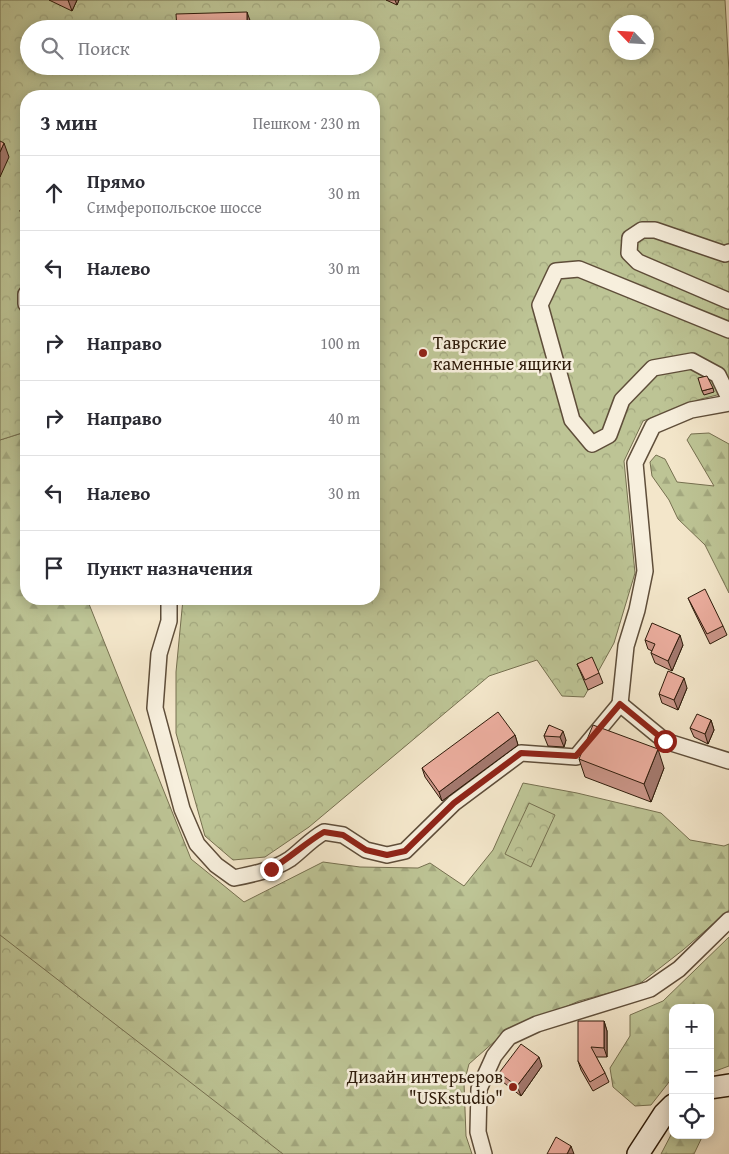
<!DOCTYPE html>
<html lang="ru">
<head>
<meta charset="utf-8">
<style>
  body { margin:0; font-family:"Gentium Book Plus",serif; background:#f2f2f3; color:#2b2b33 }
  .controls { position:absolute; right:15px; bottom:15px; display:grid; overflow:hidden; border-radius:10px; box-shadow:0 2px 12px #0003 }
  .controls button { width:45px; height:45px; display:grid; place-items:center; padding:0; border:0; border-bottom:1px solid #e1e1e2; background:#fff; color:#2b2b33; font:25px sans-serif }
  .compass { position:absolute; left:609px; top:15px; width:45px; height:45px; border-radius:50%; background:#fff; box-shadow:0 2px 12px #0003; rotate:295deg }
  .stop { position:absolute; width:15px; height:15px; margin:-11px; border:4px solid #8f2418; border-radius:50%; background:#fff }
  .stop.end { background:#8f2418; border-color:#fff; box-shadow:0 1px 5px #0008 }
  .list { margin:0; padding:0; list-style:none }
  h2 { display:flex; justify-content:space-between; align-items:center; height:65px; margin:0; padding:0 20px; font-size:21px }
  h2 small { font-size:16px; font-weight:400; color:#7c7c81 }
  .list li { display:grid; grid-template-columns:32px 1fr auto; gap:15px; align-items:center; box-sizing:border-box; height:75px; padding:0 20px; border-top:1px solid #e1e1e2 }
  .list b { display:block; font-size:19px; white-space:nowrap }
  .list p { margin:0; font-size:16px; white-space:nowrap; color:#7c7c81 }
  .list em { font-size:16px; font-style:normal; color:#7c7c81 }
  .icon { flex:none; width:28px; height:28px; fill:none; stroke:currentColor; stroke-width:2; stroke-linecap:round; stroke-linejoin:round }
  .map { position:relative; flex:none; width:729px; height:1154px; overflow:hidden }
  .search { position:absolute; background:#fff; box-shadow:0 2px 12px #0003; left:20px; top:20px; width:360px; height:55px; display:flex; align-items:center; gap:12px; box-sizing:border-box; padding:0 18px; border-radius:28px; color:#7c7c81; font-size:19px }
  .panel { position:absolute; background:#fff; box-shadow:0 2px 12px #0003; left:20px; top:90px; width:360px; height:515px; border-radius:20px }
  .map>svg:first-child { display:block }
  .forest { fill:url(#forest-firs); stroke:#767050 }
  .park { fill:url(#park-crowns); stroke:#767050; fill-rule:evenodd }
  .lines { fill:none; stroke-linecap:round; stroke-linejoin:round }
  .street-casing { stroke:#5f4e3a; stroke-width:18 }
  .secondary-casing { stroke:#2e1b0a; stroke-width:24 }
  .street { stroke:#f7efdd; stroke-width:15 }
  .secondary { stroke:#f7efdd; stroke-width:21 }
  .wall { fill:#ca9588; stroke:#2e1b0a }
  .shaded-wall { fill:#a4796f; stroke:#2e1b0a }
  .building { fill:#ebad9e; stroke:#2e1b0a }
  .route { stroke:#8f2418; stroke-width:6 }
  .poi-dot { fill:#8f2418; stroke:#f7efdd; stroke-width:2 }
  .labels { text-anchor:middle; stroke-width:5; stroke-linejoin:round; paint-order:stroke }
  .poi-label { font-size:18px; fill:#2e1b0a; stroke:#f7efdd; text-anchor:start }
</style>
</head>
<body>
<div class="map">
<svg width="729" height="1154" viewBox="0 0 729 1154">
  <defs>
    <pattern id="forest-firs" width="22" height="20" patternUnits="userSpaceOnUse" patternTransform="scale(1.25)"><rect width="22" height="20" fill="#bdc495"/><path d="M5 1l3.5 6h-7zM16 11l3.5 6h-7z" fill="#a3a87f"/></pattern>
    <pattern id="park-crowns" width="20" height="18" patternUnits="userSpaceOnUse" patternTransform="scale(1.25)"><rect width="20" height="18" fill="#bdc495"/><path d="M2 6a3 3 0 1 1 6 0M12 15a3 3 0 1 1 6 0" fill="none" stroke="#a3a87f"/></pattern>
  </defs>
  <rect width="100%" height="100%" fill="#f3e6ca"/>
  <filter id="stains"><feTurbulence type="fractalNoise" baseFrequency=".004" numOctaves="4"/><feColorMatrix values="0 0 0 0 .2 0 0 0 0 .09 0 0 0 0 .02 0 0 0 .5 -.17"/></filter>
  <radialGradient id="worn" r=".72"><stop offset=".6" stop-color="#630" stop-opacity="0"/><stop offset="1" stop-color="#630" stop-opacity=".3"/></radialGradient>
  <!-- forest -->
  <g class="forest">
    <polygon points="22,433 26,444 26,599 87,599 191,859 244,902 323,862 360,867 418,868 430,863 464,886 493,850 523,783 577,793 661,813 690,840 724,846 729,844 729,910 683,950 638,985 579,1001 503,1034 469,1064 464,1083 466,1136 472,1154 0,1154 0,440"/>
    <polygon points="709,433 729,444 729,593 705,545 678,519 669,500 652,476 650,462 656,455 665,459 677,482 714,486 687,440 691,434"/>
    <polygon points="729,937 729,1066 710,1073 710,1008 673,1008 673,1077 651,1105 635,1106 613,1087 610,1068 630,1036 630,1015 663,1001"/>
    <polygon points="673,1131 673,1135 703,1135 694,1154 661,1154"/>
  </g>
  <!-- park -->
  <g class="park">
    <path d="M 0,0 L 725,0 L 729,72 L 729,392 L 701,399 L 643,421 L 624,461 L 635,573 L 614,643 L 584,697 L 562,696 L 537,660 L 489,676 L 309,827 L 265,857 L 233,860 L 205,836 L 176,733 L 176,672 L 183,599 L 374,599 L 374,96 L 26,96 L 26,426 L 22,433 L 0,440 ZM 616,22 L 646,22 L 646,52 L 616,52 ZM 29,29 L 371,29 L 371,66 L 29,66 Z"/>
    <polygon points="529,803 555,815 531,867 505,854"/>
    <polygon points="0,935 283,1154 0,1154"/>
  </g>
  <g class="lines">
    <!-- street casing -->
    <g class="street-casing">
      <g id="street">
        <polyline points="729,252 725,254 655,230 642,230 630,238 629,253 638,262 729,301"/>
        <polyline points="26,294 26,304"/>
        <polyline points="729,330 579,269 556,271 540,305 572,420 592,444 609,435 622,400 653,368 692,361 718,375 729,398"/>
        <path d="M 169,599 L 169,621 L 159,654 L 155,708 L 182,809 L 197,844 L 216,865 L 234,878 C 254,874 273,870 290,859 C 302,850 310,840 324,832 L 343,835 L 366,850 L 387,855 L 405,851 L 454,803 L 521,753 L 576,757 L 620,704"/>
        <polyline points="620,704 626,646 637,610 645,571 635,463 653,426 691,410 729,403"/>
        <polyline points="620,704 665,741 729,761"/>
        <polyline points="484,1154 478,1132 479,1089 494,1056 509,1037 537,1024 650,989 679,969 729,920"/>
      </g>
    </g>
    <!-- secondary casing -->
    <g class="secondary-casing">
      <g id="secondary">
        <polyline points="710,1088 729,1085"/>
        <polyline points="638,1154 664,1114 673,1105"/>
      </g>
    </g>
    <!-- street -->
    <use href="#street" class="street"/>
    <!-- secondary -->
    <use href="#secondary" class="secondary"/>
  </g>
  <!-- wall -->
  <g class="wall">
    <polygon points="49,0 77,0 72,11"/>
    <polygon points="386,0 399,0 397,5"/>
    <polygon points="180,66 253,66 253,71 182,72"/>
    <polygon points="26,198 26,222 24,221 20,211"/>
    <polygon points="713,388 714,392 704,395 702,391"/>
    <polygon points="688,598 723,626 727,635 710,644 692,607"/>
    <polygon points="645,640 683,645 672,671 655,663 651,653 652,651 648,649"/>
    <polygon points="577,664 599,673 603,683 588,690"/>
    <polygon points="687,688 678,710 662,703 659,694"/>
    <polygon points="711,720 714,730 708,744 694,737 690,728"/>
    <polygon points="549,725 566,740 564,747 548,746 544,736"/>
    <polygon points="515,735 518,745 442,801 425,777 422,768"/>
    <polygon points="579,759 664,768 651,802 585,777"/>
    <polygon points="604,1021 607,1031 607,1057 596,1057 605,1073 609,1082 593,1091 581,1070 578,1061"/>
    <polygon points="542,1066 521,1096 503,1082 499,1073"/>
  </g>
  <!-- shaded-wall -->
  <g class="shaded-wall">
    <polygon points="68,0 77,0 72,11"/>
    <polygon points="395,0 399,0 397,5"/>
    <polygon points="247,12 252,26 252,29 247,29"/>
    <polygon points="4,143 9,157 0,177 0,152"/>
    <polygon points="680,635 683,645 672,671 668,661"/>
    <polygon points="684,678 687,688 678,710 674,700"/>
    <polygon points="711,720 714,730 708,744 705,734"/>
    <polygon points="563,731 566,740 564,747 560,737"/>
    <polygon points="515,735 518,745 442,801 439,792"/>
    <polygon points="658,749 664,768 651,802 644,784"/>
    <polygon points="604,1021 607,1031 607,1057 604,1048"/>
    <polygon points="539,1057 542,1066 521,1096 517,1086"/>
    <polygon points="571,1146 574,1154 567,1154"/>
  </g>
  <!-- building -->
  <g class="building">
    <polygon points="247,12 247,29 177,29 176,14"/>
    <polygon points="0,141 4,143 0,152"/>
    <polygon points="26,198 26,214 20,211"/>
    <polygon points="707,376 713,388 702,391 698,378"/>
    <polygon points="705,589 723,626 707,634 688,598"/>
    <polygon points="652,623 680,635 668,661 651,653 655,644 645,640"/>
    <polygon points="592,657 599,673 585,680 577,664"/>
    <polygon points="668,671 684,678 674,700 659,694"/>
    <polygon points="498,712 515,735 439,792 422,768"/>
    <polygon points="697,714 711,720 705,734 690,728"/>
    <polygon points="549,725 563,731 560,737 544,736"/>
    <polygon points="593,725 658,749 644,784 579,759"/>
    <polygon points="578,1021 604,1021 604,1048 591,1047 605,1073 590,1082 578,1061"/>
    <polygon points="521,1044 539,1057 517,1086 499,1073"/>
    <polygon points="556,1137 571,1146 567,1154 547,1154"/>
  </g>
  <g class="lines">
    <!-- route -->
    <path class="route" d="M 271,869 C 290,858 305,843 324,832 L 343,835 L 366,850 L 387,855 L 405,851 L 454,803 L 521,753 L 576,756 L 620,704 L 665,741"/>
  </g>
  <!-- markers -->
  <g class="poi-dot">
    <circle cx="423" cy="353" r="5"/>
    <circle cx="513" cy="1087" r="5"/>
  </g>
  <g class="labels">
    <!-- poi labels -->
    <g class="poi-label">
      <text x="433" y="349">Таврские<tspan x="433" dy="21">каменные ящики</tspan></text>
      <text x="503" y="1083" text-anchor="end">Дизайн интерьеров<tspan x="503" dy="21">"USKstudio"</tspan></text>
    </g>
  </g>
  <rect width="100%" height="100%" filter="url(#stains)"/>
  <rect width="100%" height="100%" fill="url(#worn)"/>
</svg>
<div class="controls">
<button>+</button>
<button>−</button>
<button><svg class="icon" aria-label="locate" viewBox="0 0 24 24"><circle cx="12" cy="12" r="6"/><path d="M12 2v4M12 18v4M2 12h4M18 12h4"/></svg></button>
</div>
<svg class="compass" viewBox="-18 -18 36 36"><path d="M0-13l5 13h-10z" fill="#e53935"/><path d="M0 13l5-13h-10z" fill="#7c7c81"/></svg>
<div class="stop" style="left:665px;top:741px"></div>
<div class="stop end" style="left:271px;top:869px"></div>
<div class="search"><svg class="icon" aria-label="search" viewBox="0 0 24 24"><circle cx="10" cy="10" r="6"/><path d="M15 15l6 6"/></svg>Поиск</div>
<section class="panel">
<h2>3 мин<small>Пешком · 230 m</small></h2>
<ul class="list">
<li><svg class="icon" aria-label="ahead" viewBox="0 0 24 24"><path d="M12 20V5M6 11l6-6 6 6"/></svg><div><b>Прямо</b><p>Симферопольское шоссе</p></div><em>30 m</em></li>
<li><svg class="icon" aria-label="left" viewBox="0 0 24 24"><path d="M17 20v-9H6M10 6l-5 5 5 5"/></svg><div><b>Налево</b></div><em>30 m</em></li>
<li><svg class="icon" aria-label="right" viewBox="0 0 24 24"><path d="M7 20v-9h11M14 6l5 5-5 5"/></svg><div><b>Направо</b></div><em>100 m</em></li>
<li><svg class="icon" aria-label="right" viewBox="0 0 24 24"><path d="M7 20v-9h11M14 6l5 5-5 5"/></svg><div><b>Направо</b></div><em>40 m</em></li>
<li><svg class="icon" aria-label="left" viewBox="0 0 24 24"><path d="M17 20v-9H6M10 6l-5 5 5 5"/></svg><div><b>Налево</b></div><em>30 m</em></li>
<li><svg class="icon" aria-label="arrive" viewBox="0 0 24 24"><path d="M6 21V4h12l-3 4 3 4H6"/></svg><div><b>Пункт назначения</b></div></li>
</ul>
</section>
</div>
</body>
</html>
